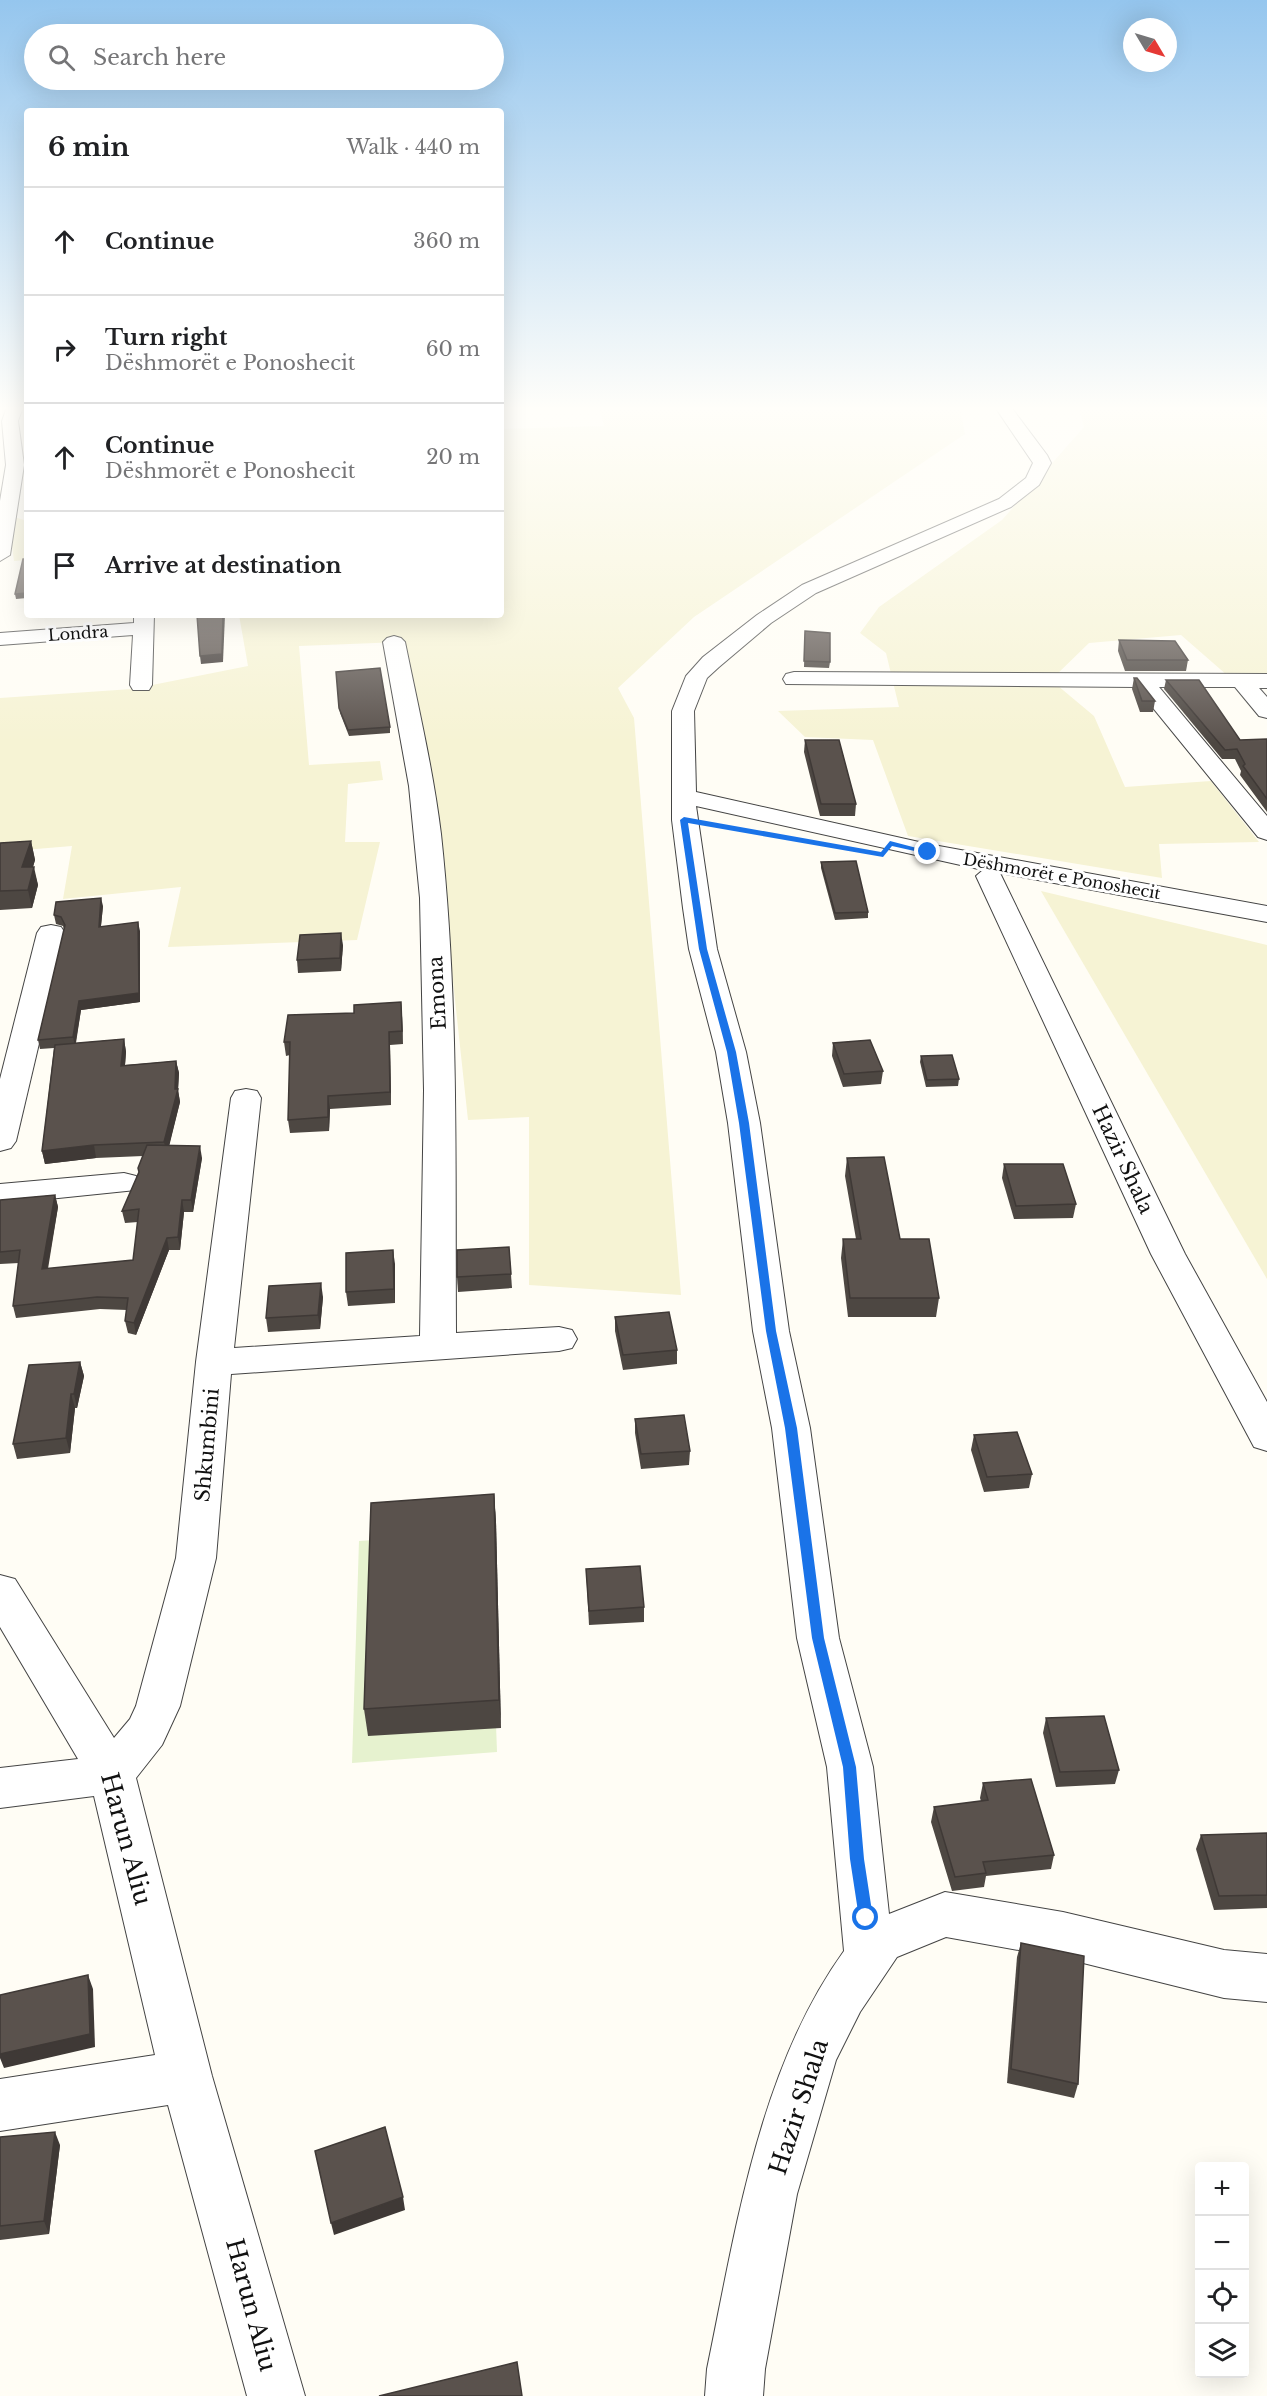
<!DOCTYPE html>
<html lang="en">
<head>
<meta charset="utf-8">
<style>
  body { margin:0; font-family:"Libre Baskerville",serif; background:#f6f6f6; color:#202124 }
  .controls { position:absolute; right:18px; bottom:18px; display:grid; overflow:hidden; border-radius:6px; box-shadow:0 6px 24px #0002 }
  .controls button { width:54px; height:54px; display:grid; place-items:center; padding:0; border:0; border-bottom:2px solid #e0e0e0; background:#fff; color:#202124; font:30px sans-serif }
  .compass { position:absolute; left:1123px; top:18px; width:54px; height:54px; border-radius:50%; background:#fff; box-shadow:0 6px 24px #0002; rotate:128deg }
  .stop { position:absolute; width:18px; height:18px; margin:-14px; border:4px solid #1a73e8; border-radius:50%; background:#fff }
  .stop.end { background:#1a73e8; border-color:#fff; box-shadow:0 2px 6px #0008 }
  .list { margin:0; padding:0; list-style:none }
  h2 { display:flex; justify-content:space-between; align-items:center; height:78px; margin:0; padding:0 24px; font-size:26px }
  h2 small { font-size:20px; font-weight:400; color:#757577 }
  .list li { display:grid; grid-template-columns:39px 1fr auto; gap:18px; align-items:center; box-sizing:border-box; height:108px; padding:0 24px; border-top:2px solid #e0e0e0 }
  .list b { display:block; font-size:22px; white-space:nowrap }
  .list p { margin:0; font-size:20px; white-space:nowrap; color:#757577 }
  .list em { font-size:20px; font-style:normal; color:#757577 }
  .icon { flex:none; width:33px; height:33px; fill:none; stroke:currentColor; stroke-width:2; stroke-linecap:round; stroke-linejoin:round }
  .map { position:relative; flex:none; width:1267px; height:2396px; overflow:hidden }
  .search { position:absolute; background:#fff; box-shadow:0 6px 24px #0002; left:24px; top:24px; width:480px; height:66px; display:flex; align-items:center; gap:15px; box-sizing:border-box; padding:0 21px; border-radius:33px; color:#757577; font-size:22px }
  .panel { position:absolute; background:#fff; box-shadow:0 6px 24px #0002; left:24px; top:108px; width:480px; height:510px; border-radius:6px }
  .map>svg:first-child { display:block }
  .farmland { fill:#f6f3d4 }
  .pitch { fill:#e6f2cf }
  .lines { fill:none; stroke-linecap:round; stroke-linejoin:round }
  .minor-casing { stroke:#444; stroke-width:2 }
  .minor { fill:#fff; fill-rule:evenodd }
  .wall { fill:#4d4742 }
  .shaded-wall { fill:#3f3936 }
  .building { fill:#5a524d; stroke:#3f3936; stroke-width:1.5 }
  .route { fill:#1a73e8 }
  .labels { text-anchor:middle; stroke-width:6; stroke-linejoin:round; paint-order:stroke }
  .far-street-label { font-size:16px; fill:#111; stroke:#fff }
  .street-label { font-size:20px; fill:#111; stroke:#fff }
  .near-street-label { font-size:24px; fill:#111; stroke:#fff }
</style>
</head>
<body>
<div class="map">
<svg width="1267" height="2396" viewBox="0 0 1267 2396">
  <rect width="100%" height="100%" fill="#fffdf5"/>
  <!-- farmland -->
  <g class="farmland">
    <polygon points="599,407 960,407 965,434 694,617 618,688 634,718 681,1295 529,1285 529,1117 468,1120 447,926 401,642 299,646 309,765 380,761 383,780 348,784 345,842 380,842 357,940 168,947 181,887 63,899 72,846 0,852 0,698 132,689 248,666 239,615 501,615 501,429 604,426"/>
    <polygon points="1079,407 1267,407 1267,675 1228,676 1181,635 1089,643 1051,680 1094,716 1125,787 1211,781 1259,842 1159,844 1162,878 908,836 873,740 805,737 778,711 899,707 886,653 860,633 879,607 1002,520 1084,427"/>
    <polygon points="0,489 8,515 27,521 27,560 14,561 8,516 0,515"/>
    <polygon points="1041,891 1267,945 1267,1279"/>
  </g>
  <!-- pitch -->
  <polygon class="pitch" points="489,1532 497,1752 352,1763 359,1541"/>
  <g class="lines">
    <!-- minor casing -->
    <g class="minor-casing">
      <g id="minor">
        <polygon points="7,407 23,407 18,421 24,465 10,555 0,561 0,501 6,465 2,421"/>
        <path d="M 995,407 L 1011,407 L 1047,455 L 1051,463 L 1039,485 L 1011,507 L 816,593 L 771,623 L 719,667 L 707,678 L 694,711 L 696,792 L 928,844 L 1267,906 L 1267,922 L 1000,873 L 1185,1254 L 1267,1402 L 1267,1451 L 1254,1447 L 1151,1254 L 976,876 L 983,870 L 696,806 L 717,949 L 746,1052 L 760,1123 L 789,1331 L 810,1428 L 839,1638 L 873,1767 L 889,1914 L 945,1892 L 1063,1912 L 1224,1950 L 1267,1954 L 1267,2002 L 1224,1998 L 1063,1958 L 946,1937 L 897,1957 L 860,2012 L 836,2060 L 797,2194 L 765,2369 L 763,2396 L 705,2396 L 707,2369 C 736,2229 759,2069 844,1951 L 827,1767 L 797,1638 L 772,1428 L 753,1331 L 728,1123 L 716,1052 L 689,949 L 683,908 L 672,820 L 672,711 L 686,676 L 703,657 L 757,615 L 802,585 L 999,499 L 1026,478 L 1033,463 Z"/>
        <polygon points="134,615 154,615 152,685 149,690 133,690 130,685 133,635 0,645 0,633 134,623"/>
        <path d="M 394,636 L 401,638 L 405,642 C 418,706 433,769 441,834 C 459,1000 455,1167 456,1333 L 559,1327 L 572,1330 L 577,1339 L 572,1348 L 559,1351 L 231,1374 L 216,1558 L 180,1706 L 162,1745 L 136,1778 L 212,2076 L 305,2396 L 247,2396 L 168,2105 L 0,2131 L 0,2079 L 155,2055 L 94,1796 L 0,1808 L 0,1768 L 78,1759 L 0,1627 L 0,1575 L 15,1579 L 114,1738 L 130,1719 L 136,1706 L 176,1558 L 196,1362 L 231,1098 L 235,1091 L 246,1089 L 257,1091 L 261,1098 L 234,1348 L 420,1336 L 424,1090 L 420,898 L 409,786 L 383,642 L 387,638 Z"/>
        <polygon points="794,672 1267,674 1267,688 1259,688 1267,697 1267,718 1259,716 1235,687 1159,687 1267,816 1267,840 1258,837 1136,687 786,684 783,679 786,674"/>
        <polygon points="51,925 61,927 65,933 16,1141 11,1148 0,1151 0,1079 37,933 41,927"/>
        <polygon points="124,1173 136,1176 140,1183 136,1190 0,1204 0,1184"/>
      </g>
    </g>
    <!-- minor -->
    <use href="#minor" class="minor"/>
  </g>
  <!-- wall -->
  <g class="wall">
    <polygon points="805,631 830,662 829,668 804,667"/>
    <polygon points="1119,640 1188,660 1186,671 1125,671 1118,651"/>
    <polygon points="336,672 390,727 390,733 349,736 340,713"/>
    <polygon points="1134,678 1155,701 1153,712 1140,712 1132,689"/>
    <polygon points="1166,680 1240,740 1267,739 1267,812 1240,775 1241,771 1235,759 1222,759 1164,689"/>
    <polygon points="805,740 856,804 855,816 820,816 804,752"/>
    <polygon points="31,841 35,860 33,867 38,885 32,908 0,910 0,843"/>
    <polygon points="821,862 868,912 868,918 835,920 821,868"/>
    <polygon points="103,906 101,926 140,931 140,1002 81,1010 76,1043 124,1039 126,1052 125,1065 176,1061 179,1073 178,1090 180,1102 169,1145 202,1158 193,1212 184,1212 180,1250 169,1250 136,1335 128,1333 125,1321 127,1310 100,1309 16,1318 13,1306 19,1263 0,1264 0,1200 55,1195 58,1207 48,1269 133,1260 138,1222 125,1223 122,1211 139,1172 143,1156 96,1158 45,1164 42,1151 54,1048 40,1049 38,1040 64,929 63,926 56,924 54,915"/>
    <polygon points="343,945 341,971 298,973 297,960"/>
    <polygon points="402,1015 403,1044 390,1045 391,1105 330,1109 329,1131 290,1133 288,1120 290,1055 286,1056 284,1042"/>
    <polygon points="833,1043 883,1071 881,1084 843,1087 832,1056"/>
    <polygon points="921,1056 959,1079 958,1086 926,1087 920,1062"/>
    <polygon points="847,1158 939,1298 936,1317 848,1317 841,1258 843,1239 856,1239 845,1176"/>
    <polygon points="1004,1164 1076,1204 1073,1218 1014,1219 1002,1178"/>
    <polygon points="509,1247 512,1288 458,1292 457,1277"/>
    <polygon points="395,1264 395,1303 348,1306 346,1292"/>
    <polygon points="323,1297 320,1329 268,1332 266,1318"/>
    <polygon points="615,1317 677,1350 677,1364 623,1370 615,1331"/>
    <polygon points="80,1362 84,1376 77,1408 75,1408 70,1453 17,1459 13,1444"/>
    <polygon points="635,1419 690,1451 689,1465 641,1469 635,1433"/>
    <polygon points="974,1435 1032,1474 1029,1488 984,1492 971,1450"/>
    <polygon points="494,1494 496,1522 501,1728 368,1736 364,1709"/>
    <polygon points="586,1569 644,1607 644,1622 589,1625"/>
    <polygon points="1046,1718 1119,1770 1115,1784 1056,1787 1043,1733"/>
    <polygon points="983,1783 1054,1855 1051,1869 986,1876 984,1887 952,1891 931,1822 934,1807 981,1801 980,1798"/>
    <polygon points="1267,1833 1267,1908 1214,1910 1196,1849 1201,1835"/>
    <polygon points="1021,1943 1078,2084 1074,2098 1007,2083 1017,1957"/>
    <polygon points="0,2137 60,2145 49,2234 0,2240"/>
  </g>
  <!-- shaded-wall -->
  <g class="shaded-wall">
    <polygon points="27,593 27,598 16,599 15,594"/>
    <polygon points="223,615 225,615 223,662 201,664 200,656"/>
    <polygon points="31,841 35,860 27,886 22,867"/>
    <polygon points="34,867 38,885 32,908 28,890"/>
    <polygon points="101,898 103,906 100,935 99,927"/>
    <polygon points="138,922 140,931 140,1002 81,1010 75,1046 73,1037 79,1001"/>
    <polygon points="341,933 343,945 341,971 340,958"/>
    <polygon points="401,1002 402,1015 403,1044 402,1031"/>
    <polygon points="389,1032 390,1045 391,1105 390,1092"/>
    <polygon points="124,1039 126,1052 124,1078 121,1066"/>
    <polygon points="176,1061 179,1073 178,1090 180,1102 167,1155 164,1142 175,1089"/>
    <polygon points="328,1096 330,1109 329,1131 328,1117"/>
    <polygon points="94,1145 96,1158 45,1164 42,1151"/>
    <polygon points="200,1146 202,1158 193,1212 191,1200"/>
    <polygon points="55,1195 58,1207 45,1282 42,1269"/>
    <polygon points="182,1200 184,1212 180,1250 178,1237"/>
    <polygon points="167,1238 169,1250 136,1335 134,1323"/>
    <polygon points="393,1250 395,1264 395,1303 394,1289"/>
    <polygon points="321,1283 323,1297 320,1329 318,1315"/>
    <polygon points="80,1362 84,1376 77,1408 74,1394"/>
    <polygon points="71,1394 75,1408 70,1453 66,1438"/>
    <polygon points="494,1494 496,1522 501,1728 499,1700"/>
    <polygon points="88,1975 93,1989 95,2047 4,2068 0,2058 0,2054"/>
    <polygon points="55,2132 60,2145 49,2234 44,2221"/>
    <polygon points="403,2197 405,2210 334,2235 331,2223"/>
  </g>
  <!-- building -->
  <g class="building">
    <polygon points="23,559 27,559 27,593 15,594"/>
    <polygon points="197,615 223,615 222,654 200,656"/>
    <polygon points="805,631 830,633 830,662 804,661"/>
    <polygon points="1119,640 1175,641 1188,660 1127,660"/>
    <polygon points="380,668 390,727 348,730 339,708 336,672"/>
    <polygon points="1134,678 1137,678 1155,701 1142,701"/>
    <polygon points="1166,680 1199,680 1240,740 1267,739 1267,799 1243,766 1245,764 1237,749 1225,750"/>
    <polygon points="805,740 839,740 856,804 821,804"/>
    <polygon points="31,841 22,867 34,867 28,890 0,891 0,843"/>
    <polygon points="856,861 868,912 835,913 821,862"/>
    <polygon points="101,898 99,927 138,922 139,993 79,1001 73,1037 38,1040 65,925 61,917 54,915 56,902"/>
    <polygon points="341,933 340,958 297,960 300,935"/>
    <polygon points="401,1002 402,1031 389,1032 390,1092 328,1096 328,1117 288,1120 290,1042 284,1042 288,1015 354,1013 354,1005"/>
    <polygon points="124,1039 121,1066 176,1061 175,1089 178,1089 164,1142 94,1145 42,1151 55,1045"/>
    <polygon points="870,1040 883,1071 844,1074 833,1043"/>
    <polygon points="952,1055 959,1079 927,1080 921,1056"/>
    <polygon points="147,1145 200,1146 191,1200 182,1200 178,1237 167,1238 134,1323 125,1321 128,1298 97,1297 13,1306 20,1250 0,1252 0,1200 55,1195 42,1269 133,1260 139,1209 122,1211 139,1172 138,1168"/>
    <polygon points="884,1157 900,1239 929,1239 939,1298 850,1298 843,1239 861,1239 847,1158"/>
    <polygon points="1004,1164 1063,1164 1076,1204 1016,1206"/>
    <polygon points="509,1247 511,1274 457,1277 457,1250"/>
    <polygon points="393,1250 394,1289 346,1292 346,1253"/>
    <polygon points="321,1283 318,1315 266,1318 269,1286"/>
    <polygon points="669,1312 677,1350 623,1355 615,1317"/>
    <polygon points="80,1362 74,1394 71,1394 66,1438 13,1444 29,1365"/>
    <polygon points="684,1415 690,1451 641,1454 635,1419"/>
    <polygon points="1017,1432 1032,1474 987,1477 974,1435"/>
    <polygon points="494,1494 499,1700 364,1709 371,1503"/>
    <polygon points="640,1566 644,1607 589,1611 586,1569"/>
    <polygon points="1104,1716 1119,1770 1060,1772 1046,1718"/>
    <polygon points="1031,1779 1054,1855 983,1862 986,1873 955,1877 934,1807 988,1800 983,1783"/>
    <polygon points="1267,1833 1267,1895 1219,1896 1201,1835"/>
    <polygon points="1021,1943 1084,1956 1078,2084 1011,2069"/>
    <polygon points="88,1975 90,2034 0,2054 0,1995"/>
    <polygon points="385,2127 403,2197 331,2223 315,2151"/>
    <polygon points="55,2132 44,2221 0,2226 0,2137"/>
    <polygon points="517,2362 522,2396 379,2396"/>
  </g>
  <!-- sky -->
  <linearGradient id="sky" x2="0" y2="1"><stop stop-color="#95c6ee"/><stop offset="0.55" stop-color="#fffefa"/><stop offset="1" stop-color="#fffefa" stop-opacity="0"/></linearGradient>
  <rect width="1267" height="743" fill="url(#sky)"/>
  <!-- route -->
  <polygon class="route" points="684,817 881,852 890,841 932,852 928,854 892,846 883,857 688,823 707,949 736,1052 749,1123 776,1331 797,1428 824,1638 856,1767 864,1859 873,1918 866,1924 859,1918 850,1859 843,1767 812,1638 785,1428 766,1331 739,1123 727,1052 699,949 680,820"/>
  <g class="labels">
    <!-- far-street labels -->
    <g class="far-street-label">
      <text transform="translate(78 633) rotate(-4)" y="6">Londra</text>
      <text transform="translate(1062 876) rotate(10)" y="6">Dëshmorët e Ponoshecit</text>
    </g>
    <!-- street labels -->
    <g class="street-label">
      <text transform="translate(437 993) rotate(-93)" y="7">Emona</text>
      <text transform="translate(1123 1159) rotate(65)" y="7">Hazir Shala</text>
      <text transform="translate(207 1445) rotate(-85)" y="7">Shkumbini</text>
    </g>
    <!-- near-street labels -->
    <g class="near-street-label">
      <text transform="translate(126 1839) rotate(75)" y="8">Harun Aliu</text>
      <text transform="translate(799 2107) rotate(-72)" y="8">Hazir Shala</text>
      <text transform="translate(251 2305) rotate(75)" y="8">Harun Aliu</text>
    </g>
  </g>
</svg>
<div class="controls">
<button>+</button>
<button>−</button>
<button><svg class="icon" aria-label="locate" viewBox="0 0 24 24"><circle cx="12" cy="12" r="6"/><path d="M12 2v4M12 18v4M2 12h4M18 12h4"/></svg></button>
<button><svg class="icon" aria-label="layers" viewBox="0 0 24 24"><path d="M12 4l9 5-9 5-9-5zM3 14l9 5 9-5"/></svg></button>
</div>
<svg class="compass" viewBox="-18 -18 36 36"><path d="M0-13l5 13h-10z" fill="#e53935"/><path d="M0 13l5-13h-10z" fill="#757577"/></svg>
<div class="stop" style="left:866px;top:1918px"></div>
<div class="stop end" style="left:928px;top:852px"></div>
<div class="search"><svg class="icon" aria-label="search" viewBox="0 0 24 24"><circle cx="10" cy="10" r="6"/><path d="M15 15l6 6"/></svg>Search here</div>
<section class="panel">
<h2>6 min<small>Walk · 440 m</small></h2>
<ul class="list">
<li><svg class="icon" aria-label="ahead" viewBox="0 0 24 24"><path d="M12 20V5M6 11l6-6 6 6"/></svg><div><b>Continue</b></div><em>360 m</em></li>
<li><svg class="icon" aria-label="right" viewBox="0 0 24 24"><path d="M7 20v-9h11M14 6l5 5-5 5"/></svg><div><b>Turn right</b><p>Dëshmorët e Ponoshecit</p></div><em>60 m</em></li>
<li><svg class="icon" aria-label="ahead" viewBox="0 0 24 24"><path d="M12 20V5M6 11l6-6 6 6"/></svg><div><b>Continue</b><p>Dëshmorët e Ponoshecit</p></div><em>20 m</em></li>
<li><svg class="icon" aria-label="arrive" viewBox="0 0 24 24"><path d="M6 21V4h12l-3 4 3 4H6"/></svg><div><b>Arrive at destination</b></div></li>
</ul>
</section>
</div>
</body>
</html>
